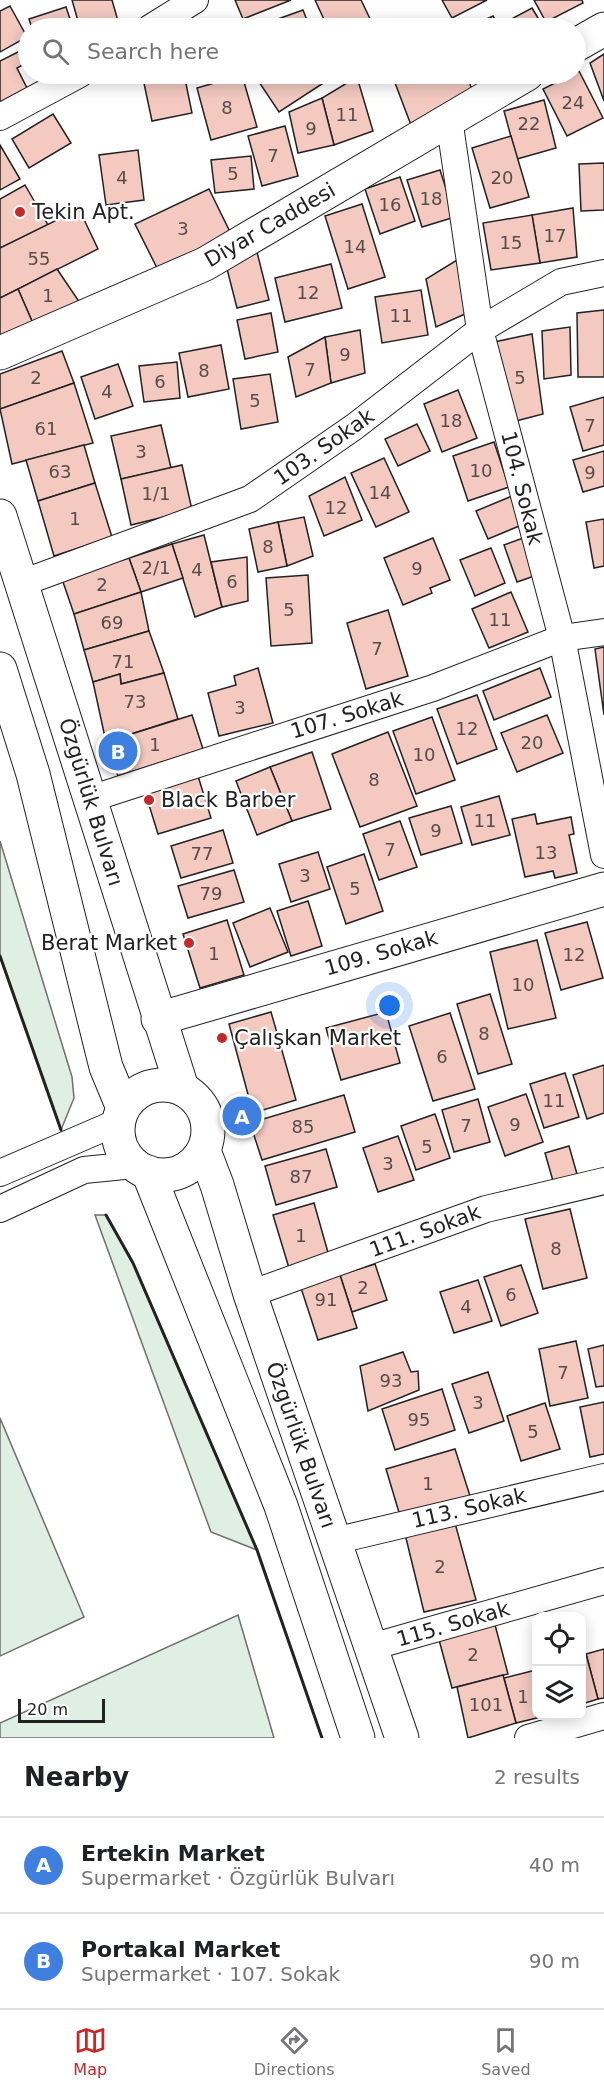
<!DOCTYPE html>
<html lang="en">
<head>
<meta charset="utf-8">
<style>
  body { margin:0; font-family:"DejaVu Sans",sans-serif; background:#f2f2f2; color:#202124 }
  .controls { position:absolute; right:18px; bottom:18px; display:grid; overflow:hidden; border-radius:12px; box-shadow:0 3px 15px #0003 }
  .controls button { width:54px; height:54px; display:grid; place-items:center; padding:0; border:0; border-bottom:2px solid #e0e0e0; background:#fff; color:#202124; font:30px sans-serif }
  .scale { position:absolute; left:18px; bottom:15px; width:87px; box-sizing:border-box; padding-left:6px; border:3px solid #222; border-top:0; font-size:16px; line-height:21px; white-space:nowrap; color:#222; -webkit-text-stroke:4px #fff; paint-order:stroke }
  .you { position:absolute; left:390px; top:1006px; width:21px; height:21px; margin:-15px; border:4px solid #fff; border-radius:50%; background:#1a73e8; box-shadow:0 0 0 9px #1a73e833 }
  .badge { display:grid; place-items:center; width:39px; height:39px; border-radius:50%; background:#c62828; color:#fff; font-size:20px; font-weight:700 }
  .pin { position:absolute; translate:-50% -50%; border:3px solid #fff; box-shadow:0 2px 6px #0006 }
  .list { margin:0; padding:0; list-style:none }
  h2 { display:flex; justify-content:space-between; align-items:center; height:78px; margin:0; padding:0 24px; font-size:26px }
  h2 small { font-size:20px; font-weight:400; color:#757577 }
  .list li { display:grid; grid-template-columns:39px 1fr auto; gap:18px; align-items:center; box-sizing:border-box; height:96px; padding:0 24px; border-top:2px solid #e0e0e0 }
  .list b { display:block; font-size:22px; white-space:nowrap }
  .list p { margin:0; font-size:20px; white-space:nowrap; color:#757577 }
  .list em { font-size:20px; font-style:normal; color:#757577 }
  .icon { flex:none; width:33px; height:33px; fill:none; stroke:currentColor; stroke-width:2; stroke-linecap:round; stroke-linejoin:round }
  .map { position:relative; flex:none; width:604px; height:1738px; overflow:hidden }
  .search { position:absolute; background:#fff; box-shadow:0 3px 15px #0003; left:18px; right:18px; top:18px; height:66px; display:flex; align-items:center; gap:15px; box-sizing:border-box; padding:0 21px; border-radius:33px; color:#757577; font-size:22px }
  .sheet { height:270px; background:#fff }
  nav { display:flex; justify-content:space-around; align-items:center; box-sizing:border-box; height:84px; border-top:2px solid #e0e0e0; background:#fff; font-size:16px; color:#757577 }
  nav a { display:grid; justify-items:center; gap:3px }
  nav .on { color:#c62828 }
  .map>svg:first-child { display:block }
  .green { fill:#e0efe3; stroke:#6f6f6f; stroke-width:1.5 }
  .building { fill:#f3c9c0; stroke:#222; stroke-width:1.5 }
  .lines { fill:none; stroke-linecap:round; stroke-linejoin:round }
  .street-casing { stroke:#222; stroke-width:28 }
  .secondary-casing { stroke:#222; stroke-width:35 }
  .primary-casing { stroke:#222; stroke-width:35 }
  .street { stroke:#fff; stroke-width:26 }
  .secondary { stroke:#fff; stroke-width:33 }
  .primary { stroke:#fff; stroke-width:33 }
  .wall { stroke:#222; stroke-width:3 }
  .poi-dot { fill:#c62828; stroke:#fff; stroke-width:2 }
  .labels { text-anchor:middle; stroke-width:4.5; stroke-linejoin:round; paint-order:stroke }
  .number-label { font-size:18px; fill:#564c4a }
  .poi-label { font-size:21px; fill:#222; stroke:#fff; text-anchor:start }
  .street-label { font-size:21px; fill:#222; stroke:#fff }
</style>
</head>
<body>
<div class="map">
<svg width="604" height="1738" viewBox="0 0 604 1738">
  <rect width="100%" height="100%" fill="#fff"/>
  <!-- green -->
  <g class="green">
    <polygon points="0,841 72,1077 74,1098 61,1130 0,956"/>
    <polygon points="95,1215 106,1215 133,1263 257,1550 211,1532"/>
    <polygon points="0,1418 84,1617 0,1656"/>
    <polygon points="238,1615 274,1738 0,1738 0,1723"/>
  </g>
  <!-- building -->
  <g class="building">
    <polygon points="72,0 112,0 120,28 80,28"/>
    <polygon points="235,0 291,0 243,19"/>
    <polygon points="315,0 361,0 373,25 364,28 328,28"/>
    <polygon points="442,0 487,0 452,18"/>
    <polygon points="534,0 582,0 583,3 546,22"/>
    <polygon points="10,6 27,37 0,52 0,11"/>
    <polygon points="66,7 73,28 32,28 29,19"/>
    <polygon points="532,8 544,28 504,28 502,24"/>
    <polygon points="303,10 310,28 253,28"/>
    <polygon points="493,16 500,28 467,28"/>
    <polygon points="26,48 28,62 17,68 30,94 0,108 0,61"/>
    <polygon points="604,54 604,101 590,63"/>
    <polygon points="579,71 603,118 567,136 543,89"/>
    <polygon points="142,74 184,74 192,113 152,121"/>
    <polygon points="273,74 319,74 325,82 279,112 259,82"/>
    <polygon points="396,74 466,74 476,100 411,125 392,75"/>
    <polygon points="242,75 257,127 211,140 197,88"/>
    <polygon points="357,77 373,131 334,145 322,98"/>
    <polygon points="322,98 334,145 298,153 289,112"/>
    <polygon points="544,100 556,148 517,159 504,111"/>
    <polygon points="53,114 71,143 29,168 12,139"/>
    <polygon points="285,126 298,176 262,186 248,136"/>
    <polygon points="511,136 529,197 490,208 472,148"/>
    <polygon points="0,145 20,179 0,190"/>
    <polygon points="138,150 144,200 106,205 99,155"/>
    <polygon points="251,156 254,189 215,193 211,160"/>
    <polygon points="604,163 604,210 581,211 579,164"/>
    <polygon points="440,170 455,217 422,227 407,180"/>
    <polygon points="400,177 415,221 380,234 365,189"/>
    <polygon points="25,185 48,225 0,248 0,199"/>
    <polygon points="209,189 231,234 158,270 135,224"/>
    <polygon points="362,204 385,277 348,289 325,216"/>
    <polygon points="573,208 577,257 540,263 532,215"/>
    <polygon points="79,209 98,249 0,298 0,248"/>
    <polygon points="532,215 540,263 491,270 483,223"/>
    <polygon points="257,252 269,300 237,308 225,261"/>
    <polygon points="457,260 465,314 436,327 426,279"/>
    <polygon points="331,264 342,308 285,322 275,278"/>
    <polygon points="57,269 80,303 35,328 18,289"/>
    <polygon points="18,289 35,328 0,341 0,298"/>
    <polygon points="421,290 428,335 382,343 375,297"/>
    <polygon points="604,310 604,377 578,377 577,313"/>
    <polygon points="271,313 278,352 245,359 237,320"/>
    <polygon points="570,327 571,375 544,379 542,331"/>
    <polygon points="360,330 365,373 331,383 325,337"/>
    <polygon points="532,334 543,414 512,422 494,342"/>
    <polygon points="325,337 331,383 296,397 288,357"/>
    <polygon points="221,345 229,389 188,397 179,353"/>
    <polygon points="62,351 74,383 0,409 0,374"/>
    <polygon points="177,362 180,398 144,402 139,366"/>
    <polygon points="118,364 133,406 95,419 81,377"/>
    <polygon points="270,374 278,422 241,429 233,379"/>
    <polygon points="74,383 93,443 12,464 0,409"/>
    <polygon points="458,390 477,438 442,452 424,404"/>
    <polygon points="604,397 604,445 583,451 570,407"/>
    <polygon points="417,424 430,451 398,466 385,439"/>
    <polygon points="161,425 171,468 121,479 111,436"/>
    <polygon points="494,442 509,487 468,501 453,456"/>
    <polygon points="84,445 95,483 38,501 26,460"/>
    <polygon points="604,451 604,486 583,492 573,460"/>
    <polygon points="384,458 409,512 376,527 351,473"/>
    <polygon points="182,465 192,510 131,525 121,479"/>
    <polygon points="345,477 362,520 324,536 309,496"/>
    <polygon points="95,483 112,537 54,556 38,501"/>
    <polygon points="512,496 524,524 488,539 476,511"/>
    <polygon points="304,517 313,556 287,566 278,522"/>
    <polygon points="604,519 604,566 594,568 586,522"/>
    <polygon points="278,522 287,566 258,572 249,529"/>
    <polygon points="204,535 222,607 195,617 172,544"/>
    <polygon points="526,537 540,574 517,582 504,545"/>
    <polygon points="433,538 450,580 430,588 432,593 403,605 384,558"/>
    <polygon points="172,544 183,578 141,592 129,558"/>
    <polygon points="491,548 505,583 475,596 460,560"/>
    <polygon points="247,557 248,601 222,607 211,562"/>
    <polygon points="129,558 141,592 74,614 62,579"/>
    <polygon points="308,575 312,643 271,646 266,578"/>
    <polygon points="141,592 149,631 84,650 74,614"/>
    <polygon points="511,592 528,632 489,648 472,609"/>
    <polygon points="388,610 408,676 366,689 347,623"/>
    <polygon points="149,631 164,673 121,684 120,674 93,682 84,650"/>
    <polygon points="604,647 604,715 595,649"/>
    <polygon points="258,668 273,723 219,736 208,693 236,685 234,676"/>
    <polygon points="540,668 551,697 494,720 483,691"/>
    <polygon points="164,673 178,719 106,742 93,682 120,674 121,684"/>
    <polygon points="477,695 497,749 457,764 437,709"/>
    <polygon points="192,715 203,749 118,776 106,742"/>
    <polygon points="547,715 563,753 517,772 501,733"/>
    <polygon points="432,717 455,780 416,794 393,731"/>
    <polygon points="388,732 417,806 360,827 332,754"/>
    <polygon points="312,752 331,809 292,821 270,767"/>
    <polygon points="270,767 292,821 257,835 236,781"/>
    <polygon points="198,776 211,818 158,834 145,792"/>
    <polygon points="499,796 510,835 472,845 461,807"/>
    <polygon points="451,806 462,843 421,855 409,818"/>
    <polygon points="535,814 537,824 571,817 574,834 569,835 577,873 555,878 553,871 525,877 512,819"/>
    <polygon points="400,821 417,867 379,880 363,834"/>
    <polygon points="223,830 233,863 181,878 171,846"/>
    <polygon points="318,852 330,889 291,902 279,864"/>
    <polygon points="364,854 383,911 346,924 327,867"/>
    <polygon points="234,870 244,902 188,918 178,886"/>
    <polygon points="308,901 322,946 291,956 277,911"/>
    <polygon points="270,908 288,952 250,967 233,923"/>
    <polygon points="227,920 244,975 200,988 183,934"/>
    <polygon points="587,922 603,978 561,990 545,933"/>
    <polygon points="537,940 556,1018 508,1029 490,952"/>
    <polygon points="490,994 512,1064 478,1074 457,1004"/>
    <polygon points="271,1012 296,1100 253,1113 229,1024"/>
    <polygon points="386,1012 400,1063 341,1080 326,1028"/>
    <polygon points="450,1013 475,1089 433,1101 409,1026"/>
    <polygon points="604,1065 604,1113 587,1119 573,1075"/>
    <polygon points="565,1073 579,1117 544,1128 530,1084"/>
    <polygon points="526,1094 543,1142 505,1156 488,1107"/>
    <polygon points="344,1095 355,1132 262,1160 250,1123"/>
    <polygon points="478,1099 490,1142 454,1152 442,1110"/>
    <polygon points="435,1114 450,1158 416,1170 401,1126"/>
    <polygon points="398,1136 414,1180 378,1192 363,1148"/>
    <polygon points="569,1146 577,1174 553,1181 545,1153"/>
    <polygon points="326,1149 337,1187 276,1205 265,1166"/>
    <polygon points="314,1203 329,1256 289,1268 273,1215"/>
    <polygon points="570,1209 587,1278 543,1289 525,1219"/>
    <polygon points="375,1264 387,1300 352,1312 340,1275"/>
    <polygon points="521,1265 538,1313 501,1326 484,1277"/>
    <polygon points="340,1275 357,1328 318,1340 301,1288"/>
    <polygon points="478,1280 492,1321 454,1333 440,1292"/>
    <polygon points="576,1341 588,1398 550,1406 539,1349"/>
    <polygon points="604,1345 604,1386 596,1387 588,1349"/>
    <polygon points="403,1352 411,1372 418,1371 419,1390 368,1411 360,1366"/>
    <polygon points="488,1372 504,1421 469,1433 452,1384"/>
    <polygon points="442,1389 455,1430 395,1450 382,1409"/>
    <polygon points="604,1402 604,1454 590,1457 580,1407"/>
    <polygon points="545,1403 560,1449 521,1461 507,1416"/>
    <polygon points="455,1449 471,1499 401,1519 386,1469"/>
    <polygon points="455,1523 476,1600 424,1612 405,1534"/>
    <polygon points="494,1621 508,1674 452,1688 438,1636"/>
    <polygon points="604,1649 604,1698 598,1699 586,1654"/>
    <polygon points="586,1654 598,1699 582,1704 582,1655"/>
    <polygon points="536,1670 536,1716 545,1716 516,1723 504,1678"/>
    <polygon points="503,1675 516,1723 468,1738 457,1687"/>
  </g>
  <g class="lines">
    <!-- street casing -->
    <g class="street-casing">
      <g id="street">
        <polyline points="150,28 195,0"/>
        <polyline points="0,117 80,74"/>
        <polyline points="449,119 480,330 562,638 604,855"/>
        <polyline points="22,583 250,499 354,427 480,330 561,282 604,273"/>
        <polyline points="90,799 433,688 562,638 604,632"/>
        <polyline points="0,1173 118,1122"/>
        <polyline points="0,1209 84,1170 134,1165"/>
        <polyline points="250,1294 486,1209 604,1181"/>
        <polyline points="334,1541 604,1477"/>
        <polyline points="371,1647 604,1581"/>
        <polyline points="528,1738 604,1716"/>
      </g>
    </g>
    <!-- secondary casing -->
    <g class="secondary-casing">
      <g id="secondary">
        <polyline points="576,45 604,29"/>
        <polyline points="0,353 205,264 527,74"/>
        <polyline points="158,1019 604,889"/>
      </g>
    </g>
    <!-- primary casing -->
    <g class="primary-casing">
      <g id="primary">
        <polyline points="0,516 182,1088"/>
        <polyline points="0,669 33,774 106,1067 123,1108"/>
        <circle cx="163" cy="1130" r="45"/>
        <polyline points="204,1151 217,1185 250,1294 402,1738"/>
        <polyline points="148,1172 281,1506 358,1738"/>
      </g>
    </g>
    <!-- street -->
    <use href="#street" class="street"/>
    <!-- secondary -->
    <use href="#secondary" class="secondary"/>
    <!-- primary -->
    <use href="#primary" class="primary"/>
    <!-- wall -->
    <g class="wall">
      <polyline points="0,956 61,1130"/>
      <polyline points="106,1215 133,1263 257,1550 322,1738"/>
    </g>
  </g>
  <!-- markers -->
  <g class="poi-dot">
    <circle cx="20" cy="212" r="6"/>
    <circle cx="149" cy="800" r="6"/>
    <circle cx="189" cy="943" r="6"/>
    <circle cx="222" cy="1038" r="6"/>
  </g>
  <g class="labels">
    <!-- number labels -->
    <g class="number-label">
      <text x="573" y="109">24</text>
      <text x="227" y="114">8</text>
      <text x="347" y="121">11</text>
      <text x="529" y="130">22</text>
      <text x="311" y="135">9</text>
      <text x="273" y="162">7</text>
      <text x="233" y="180">5</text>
      <text x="122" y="184">4</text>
      <text x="502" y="184">20</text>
      <text x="431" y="205">18</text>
      <text x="390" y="211">16</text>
      <text x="183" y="235">3</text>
      <text x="555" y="242">17</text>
      <text x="511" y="249">15</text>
      <text x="355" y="253">14</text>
      <text x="39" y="265">55</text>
      <text x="308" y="299">12</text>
      <text x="48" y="302">1</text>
      <text x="401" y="322">11</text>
      <text x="345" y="361">9</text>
      <text x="310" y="376">7</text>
      <text x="204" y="377">8</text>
      <text x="36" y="384">2</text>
      <text x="520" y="384">5</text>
      <text x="160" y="388">6</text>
      <text x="107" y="398">4</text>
      <text x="255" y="407">5</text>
      <text x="451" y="427">18</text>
      <text x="590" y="432">7</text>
      <text x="46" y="435">61</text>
      <text x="141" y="458">3</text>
      <text x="481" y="477">10</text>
      <text x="60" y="478">63</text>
      <text x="590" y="479">9</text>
      <text x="380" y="499">14</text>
      <text x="156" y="500">1/1</text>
      <text x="336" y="514">12</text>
      <text x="75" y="525">1</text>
      <text x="268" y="553">8</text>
      <text x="156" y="574">2/1</text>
      <text x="417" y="575">9</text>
      <text x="197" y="576">4</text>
      <text x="232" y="588">6</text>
      <text x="102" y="591">2</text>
      <text x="289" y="616">5</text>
      <text x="500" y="626">11</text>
      <text x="112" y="629">69</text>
      <text x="377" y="655">7</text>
      <text x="123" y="668">71</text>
      <text x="135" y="708">73</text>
      <text x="240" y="714">3</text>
      <text x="467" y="735">12</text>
      <text x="532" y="749">20</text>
      <text x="155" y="751">1</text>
      <text x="424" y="761">10</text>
      <text x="374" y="786">8</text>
      <text x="485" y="827">11</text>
      <text x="436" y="837">9</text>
      <text x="390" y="856">7</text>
      <text x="546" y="859">13</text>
      <text x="202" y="860">77</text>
      <text x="305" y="882">3</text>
      <text x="355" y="895">5</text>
      <text x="211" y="900">79</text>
      <text x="214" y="960">1</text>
      <text x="574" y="961">12</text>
      <text x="523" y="991">10</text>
      <text x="484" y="1040">8</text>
      <text x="442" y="1063">6</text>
      <text x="554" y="1107">11</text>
      <text x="515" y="1131">9</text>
      <text x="466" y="1132">7</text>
      <text x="303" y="1133">85</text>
      <text x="427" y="1153">5</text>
      <text x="388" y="1170">3</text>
      <text x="301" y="1183">87</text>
      <text x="301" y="1242">1</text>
      <text x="556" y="1255">8</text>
      <text x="363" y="1294">2</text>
      <text x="511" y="1301">6</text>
      <text x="326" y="1306">91</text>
      <text x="466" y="1313">4</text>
      <text x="563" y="1379">7</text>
      <text x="391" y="1387">93</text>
      <text x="478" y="1409">3</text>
      <text x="419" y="1426">95</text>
      <text x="533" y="1438">5</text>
      <text x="428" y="1490">1</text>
      <text x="440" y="1573">2</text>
      <text x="473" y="1661">2</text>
      <text x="523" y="1703">1</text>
      <text x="486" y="1711">101</text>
    </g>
    <!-- poi labels -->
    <g class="poi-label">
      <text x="32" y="219">Tekin Apt.</text>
      <text x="161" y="807">Black Barber</text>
      <text x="177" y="950" text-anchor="end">Berat Market</text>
      <text x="234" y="1045">Çalışkan Market</text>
    </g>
    <!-- street labels -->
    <g class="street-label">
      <text transform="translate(270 225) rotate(-30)" y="7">Diyar Caddesi</text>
      <text transform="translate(324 447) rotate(-35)" y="7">103. Sokak</text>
      <text transform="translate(522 488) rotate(76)" y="7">104. Sokak</text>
      <text transform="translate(347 715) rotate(-17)" y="7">107. Sokak</text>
      <text transform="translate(91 802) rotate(73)" y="7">Özgürlük Bulvarı</text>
      <text transform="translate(381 953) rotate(-16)" y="7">109. Sokak</text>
      <text transform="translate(425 1231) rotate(-20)" y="7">111. Sokak</text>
      <text transform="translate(301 1445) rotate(71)" y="7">Özgürlük Bulvarı</text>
      <text transform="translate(469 1508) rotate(-13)" y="7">113. Sokak</text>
      <text transform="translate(453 1624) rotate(-16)" y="7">115. Sokak</text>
    </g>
  </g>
</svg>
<div class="controls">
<button><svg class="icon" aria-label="locate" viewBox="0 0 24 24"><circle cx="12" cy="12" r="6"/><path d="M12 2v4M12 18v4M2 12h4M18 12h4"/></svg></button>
<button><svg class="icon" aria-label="layers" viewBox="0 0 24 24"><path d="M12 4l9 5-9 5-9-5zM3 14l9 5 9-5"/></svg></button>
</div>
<div class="scale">20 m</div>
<div class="you"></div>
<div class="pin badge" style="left:242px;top:1116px;background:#3f7fe0">A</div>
<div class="pin badge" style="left:118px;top:751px;background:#3f7fe0">B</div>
<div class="search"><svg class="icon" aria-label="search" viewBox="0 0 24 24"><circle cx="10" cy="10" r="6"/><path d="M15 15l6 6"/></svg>Search here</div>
</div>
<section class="sheet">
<h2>Nearby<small>2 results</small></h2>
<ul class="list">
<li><span class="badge" style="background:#3f7fe0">A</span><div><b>Ertekin Market</b><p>Supermarket · Özgürlük Bulvarı</p></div><em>40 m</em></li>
<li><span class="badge" style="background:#3f7fe0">B</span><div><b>Portakal Market</b><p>Supermarket · 107. Sokak</p></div><em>90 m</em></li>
</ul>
</section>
<nav>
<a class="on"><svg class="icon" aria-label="map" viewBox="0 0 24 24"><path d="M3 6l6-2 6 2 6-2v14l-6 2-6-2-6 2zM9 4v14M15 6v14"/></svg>Map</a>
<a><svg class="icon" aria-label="directions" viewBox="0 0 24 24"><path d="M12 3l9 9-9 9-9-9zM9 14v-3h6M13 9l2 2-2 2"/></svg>Directions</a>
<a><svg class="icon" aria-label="saved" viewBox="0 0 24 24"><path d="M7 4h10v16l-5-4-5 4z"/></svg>Saved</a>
</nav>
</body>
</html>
